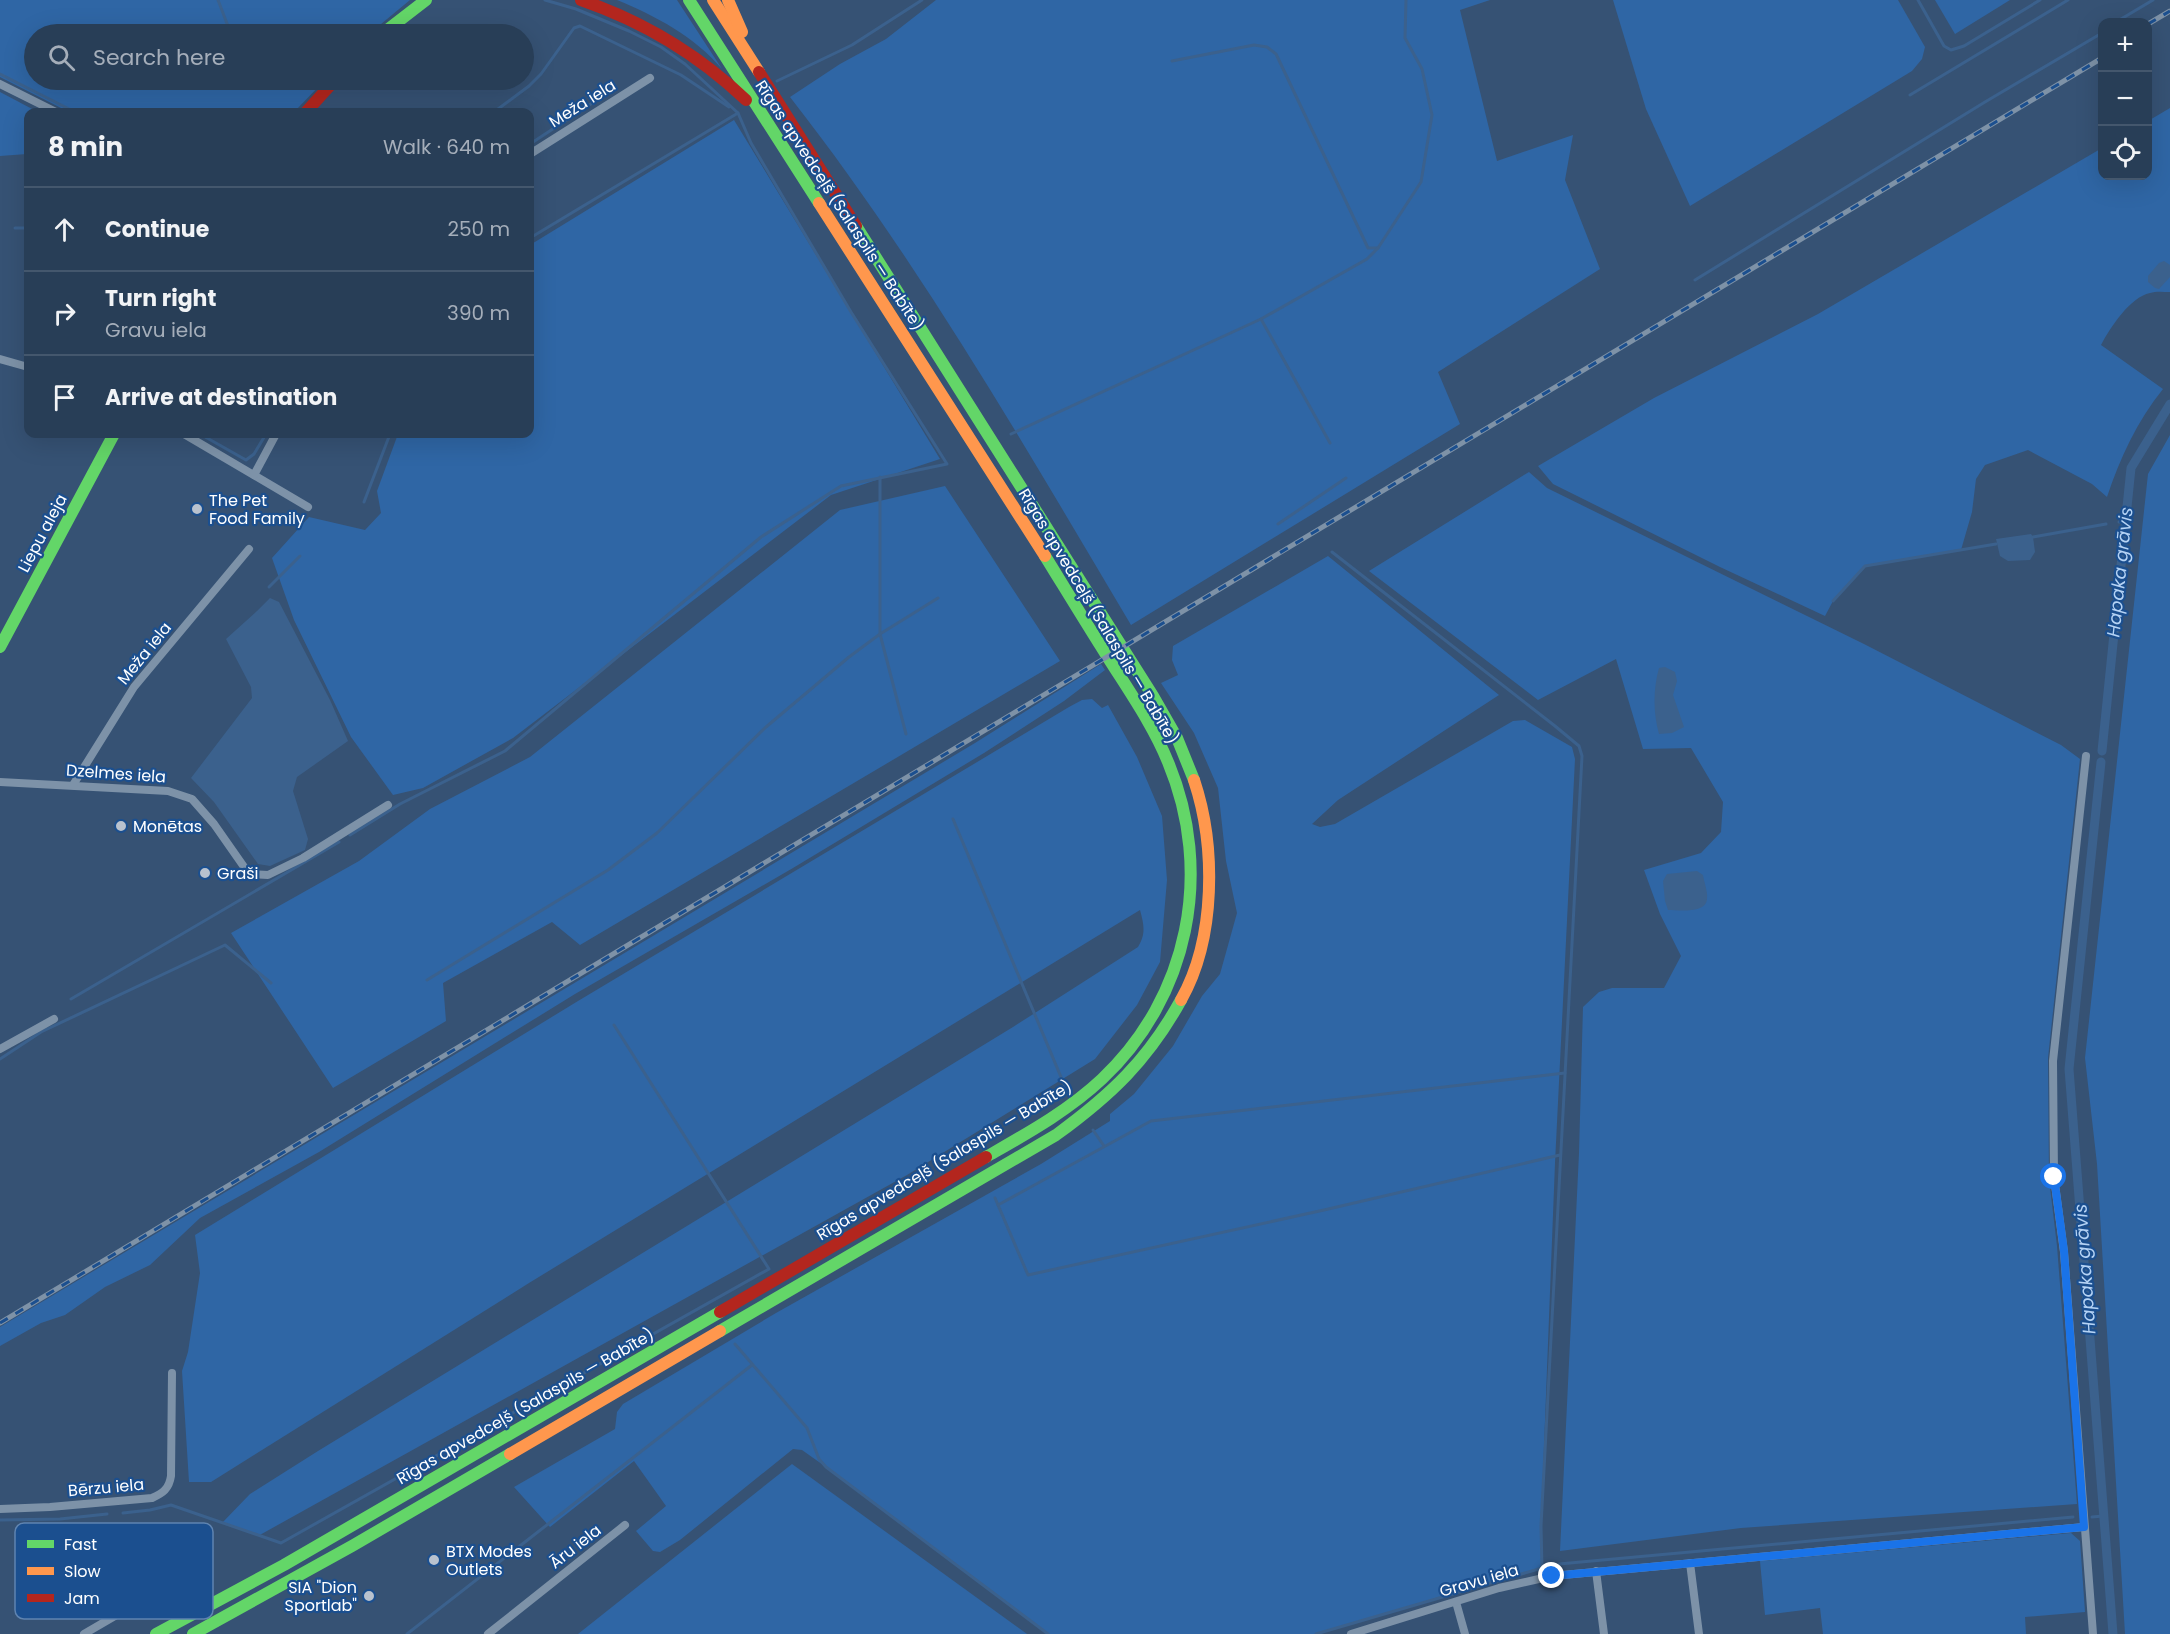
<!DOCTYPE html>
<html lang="en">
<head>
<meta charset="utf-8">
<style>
  body { margin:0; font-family:Poppins,sans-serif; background:#30455d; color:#f1f3f6 }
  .controls { position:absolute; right:18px; top:18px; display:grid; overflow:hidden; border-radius:12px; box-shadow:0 6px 24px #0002 }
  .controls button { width:54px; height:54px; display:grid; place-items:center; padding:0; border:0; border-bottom:2px solid #44576d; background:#283e57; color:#f1f3f6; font:30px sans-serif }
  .stop { position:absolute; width:18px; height:18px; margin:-14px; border:4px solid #1a73e8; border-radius:50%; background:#fff }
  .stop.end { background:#1a73e8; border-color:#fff; box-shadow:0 2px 6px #0008 }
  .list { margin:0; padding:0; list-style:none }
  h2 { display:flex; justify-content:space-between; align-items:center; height:78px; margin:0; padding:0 24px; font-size:26px }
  h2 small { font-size:20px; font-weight:400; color:#a5aeba }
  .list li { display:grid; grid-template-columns:39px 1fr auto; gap:18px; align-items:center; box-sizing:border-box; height:84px; padding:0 24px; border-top:2px solid #44576d }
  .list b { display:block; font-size:22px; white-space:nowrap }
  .list p { margin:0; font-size:20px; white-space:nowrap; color:#a5aeba }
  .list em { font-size:20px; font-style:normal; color:#a5aeba }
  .icon { flex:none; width:33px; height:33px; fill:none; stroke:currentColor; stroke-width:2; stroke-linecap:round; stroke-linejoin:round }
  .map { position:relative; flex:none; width:2170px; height:1634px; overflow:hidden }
  .search { position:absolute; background:#283e57; box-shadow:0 6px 24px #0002; left:24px; top:24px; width:510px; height:66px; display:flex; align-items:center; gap:15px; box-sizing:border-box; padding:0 21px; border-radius:33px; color:#a5aeba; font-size:22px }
  .panel { position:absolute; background:#283e57; box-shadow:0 6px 24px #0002; left:24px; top:108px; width:510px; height:330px; border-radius:12px }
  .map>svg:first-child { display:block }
  .green { fill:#2f66a5 }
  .water { fill:#3b618d }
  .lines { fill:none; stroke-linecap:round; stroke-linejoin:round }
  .stream { stroke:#3b618d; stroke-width:3 }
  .canal { stroke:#3b618d; stroke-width:9 }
  .street { stroke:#7d92a8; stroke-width:8 }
  .fast { stroke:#63d668; stroke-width:12 }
  .slow { stroke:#ff974d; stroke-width:12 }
  .jam { stroke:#b3261e; stroke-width:12 }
  .rail-casing { stroke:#7e92a7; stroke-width:5 }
  .rail { stroke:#1b4f8f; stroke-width:3; stroke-dasharray:9; stroke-linecap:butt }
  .route { stroke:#1a73e8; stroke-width:8 }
  .poi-dot { fill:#b9c2ce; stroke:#1b4f8f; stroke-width:2 }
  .labels { text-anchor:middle; stroke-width:4.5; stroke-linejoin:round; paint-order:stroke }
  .street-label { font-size:16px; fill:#fff; stroke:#1b4f8f }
  .poi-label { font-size:16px; fill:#fff; stroke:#1b4f8f; text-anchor:start }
  .water-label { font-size:18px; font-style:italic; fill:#b5d3f5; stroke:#1b4f8f }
  .key { fill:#1b4f8f; stroke:#5f84b1; stroke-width:1.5 }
  .key-label { font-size:16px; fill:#fff }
</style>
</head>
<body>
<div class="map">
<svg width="2170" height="1634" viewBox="0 0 2170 1634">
  <rect width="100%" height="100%" fill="#365274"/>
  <!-- green -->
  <g class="green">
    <polygon points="0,0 410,0 369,34 34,34 34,80 325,80 294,112 69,112 0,77"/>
    <path d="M 617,0 L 677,0 L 722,69 C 695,37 656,16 617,0 Z"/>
    <path d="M 936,0 L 1490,0 L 1460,10 L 1497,161 L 1573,135 L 1565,180 L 1600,269 L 1438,372 L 1460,424 L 1131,625 C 1024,445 919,262 790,97 L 840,64 L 886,39 Z"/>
    <polygon points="1613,0 1898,0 1925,47 1922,59 1912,71 1690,206 1646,109"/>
    <polygon points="1935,0 2010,0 1955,34"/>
    <polygon points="0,92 36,111 28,112 27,154 0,156"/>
    <path d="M 2170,108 L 2170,292 C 2164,292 2156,291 2150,293 C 2130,297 2110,328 2101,345 L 2163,389 C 2137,421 2120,458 2107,497 L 2092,484 L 2028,450 L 1985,465 L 1976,479 L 1972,512 L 1961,550 L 1865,566 L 1833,601 L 1825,616 L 1720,567 L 1553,484 L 1538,466 L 1654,398 L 1818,314 L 2102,148 L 2102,176 L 2148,176 L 2148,121 Z"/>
    <polygon points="734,120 940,459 831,495 513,738 423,788 393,795 351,737 294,620 272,558 309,517 365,530 381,513 377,491 398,434 530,434 530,245"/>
    <polygon points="2170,435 2170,1634 2125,1634 2097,1164 2085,1058 2148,474"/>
    <polygon points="1529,472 1547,488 1864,644 2061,745 2080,759 2048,1058 2049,1179 2057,1246 2077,1504 1741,1528 1560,1551 1579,1153 1583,1007 1599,992 1612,988 1664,988 1681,956 1660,914 1644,870 1701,853 1721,832 1723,802 1691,748 1643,749 1616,659 1538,700 1369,571"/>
    <polygon points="945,486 1060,661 580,945 552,922 443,983 446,1021 333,1088 231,933 359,861 430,809 530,757 840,510"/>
    <polygon points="1328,556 1499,695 1338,800 1312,824 1320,827 1335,824 1513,721 1525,720 1572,747 1575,759 1555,1163 1541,1524 1542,1568 1316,1634 1048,1634 826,1467 802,1450 793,1449 680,1540 660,1552 653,1551 636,1531 666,1506 634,1461 550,1527 514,1487 615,1429 617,1412 623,1404 776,1313 1041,1164 1110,1121 1110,1114 1134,1094 1173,1046 1202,996 1220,974 1237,913 1226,861 1218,788 1194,733 1161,683 1178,675 1172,660 1173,646"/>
    <polygon points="1101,664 1105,670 1064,701 984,753 793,868 575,994 319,1152 200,1218 150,1265 105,1287 65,1315 41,1323 0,1346 0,1327 975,743"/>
    <path d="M 1092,699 L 1102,708 L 1108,705 L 1137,757 L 1162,816 L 1167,880 L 1160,962 L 1137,1005 L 1095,1059 L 907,1175 L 258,1536 L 222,1523 L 250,1494 L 318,1451 L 1013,1027 L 1138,947 C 1146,934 1144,925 1140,910 L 529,1283 L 211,1482 L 189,1482 L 182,1371 L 188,1352 L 200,1273 L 195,1235 L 578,1001 L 1069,707 L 1082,700 Z"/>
    <polygon points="792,1464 1027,1634 578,1634"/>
    <polygon points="2071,1533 2080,1541 2085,1612 2025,1617 2026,1634 1823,1634 1820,1608 1765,1615 1760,1561"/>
  </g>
  <!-- water -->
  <g class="water">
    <polygon points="2164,261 2170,265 2170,277 2159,289 2155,288 2148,282 2148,276 2159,263"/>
    <polygon points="2031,534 2033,537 2035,552 2030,560 2008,561 2000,556 1996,539"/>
    <polygon points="270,598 279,602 330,700 348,741 297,777 293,791 308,839 305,850 270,866 258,864 214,802 191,778 252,698 251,687 226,639 257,611"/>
    <path d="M 1665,667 L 1675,672 L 1677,681 L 1673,695 L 1684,727 L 1672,733 L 1659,734 C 1653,713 1653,689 1659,668 Z"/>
    <path d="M 1697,871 L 1703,875 C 1704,882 1708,892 1707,899 C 1706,914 1678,910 1668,910 L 1665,901 L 1663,881 L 1667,874 Z"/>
  </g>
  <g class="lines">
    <!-- stream -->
    <g class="stream">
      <polyline points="218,0 231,34"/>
      <polyline points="1918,0 1944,46 1951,50 1964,46 2040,0"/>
      <polyline points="2116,22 2153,0"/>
      <polyline points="1172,61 1254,45 1267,47 1276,54 1368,248 1378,248"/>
      <polyline points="0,74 75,112"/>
      <polyline points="777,81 852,45 922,0"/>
      <polyline points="1910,95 2068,0"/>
      <polyline points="494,112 529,86 541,74 574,28 580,26 681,75 729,107"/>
      <polyline points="530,144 609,92"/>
      <polyline points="15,228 28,228"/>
      <polyline points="530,238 738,113"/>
      <polyline points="1695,280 1985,102 2102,33"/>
      <polyline points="1261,319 1330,443"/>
      <polyline points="200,434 246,460 254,454 266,434"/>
      <polyline points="1011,434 1261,319 1367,259 1378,248 1421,182 1432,115 1422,69 1405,38 1406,0"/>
      <polyline points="880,477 880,634 906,734"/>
      <polyline points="364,502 390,434"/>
      <polyline points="2119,522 2126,521"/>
      <polyline points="1278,524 1346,478"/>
      <polyline points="2033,537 2106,524"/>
      <polyline points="269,587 300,556"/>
      <polyline points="1833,601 1865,566 1996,544"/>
      <polyline points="953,819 1066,1089"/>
      <polyline points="350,835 400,804 505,751 761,537 841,486 947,464 851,312 751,143 738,113 685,64 661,47 629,31 576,9 545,0"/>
      <polyline points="427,980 608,870 657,833 766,727 849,657 880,634 938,598"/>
      <polyline points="71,999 339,842"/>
      <polyline points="0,1059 41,1032 225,945 271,983"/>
      <polyline points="1093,1130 1104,1146"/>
      <polyline points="995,1198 1028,1275 1324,1210 1560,1155"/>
      <polyline points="998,1205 1151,1121 1565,1073"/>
      <polyline points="735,1344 807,1428 819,1459 826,1467 1048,1634"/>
      <polyline points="123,1513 150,1510 171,1505 281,1543 769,1269 614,1025"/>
      <polyline points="2092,1517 2103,1516"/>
      <polyline points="0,1520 60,1519 107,1514"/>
      <polyline points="1559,1564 2073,1517"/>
      <polyline points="407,1634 752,1365"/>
      <polyline points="1316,1634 1542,1568 1541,1526 1582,756 1579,746 1555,726 1332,552"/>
    </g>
    <!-- canal -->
    <g class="canal">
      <polyline points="2102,751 2131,468 2170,404"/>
      <polyline points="2101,762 2069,1069 2113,1634"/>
    </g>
    <!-- street -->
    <g class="street">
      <polyline points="0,84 56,112"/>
      <polyline points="530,154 650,78"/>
      <polyline points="0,359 28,367"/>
      <polyline points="184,434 308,507"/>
      <polyline points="254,475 276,434"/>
      <polyline points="2086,756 2053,1061 2054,1177 2064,1252 2093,1634"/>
      <polyline points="0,782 168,791 192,799 214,824 249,874 268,875 303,858 388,805"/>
      <polyline points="73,785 134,687 249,549"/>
      <polyline points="0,1049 54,1019"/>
      <path d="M 0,1509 L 50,1507 L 152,1498 C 163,1493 169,1489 171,1476 L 172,1373"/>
      <polyline points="1690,1563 1699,1634"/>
      <polyline points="1596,1571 1604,1634"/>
      <polyline points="1456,1602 1465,1634"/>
      <polyline points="84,1634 144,1599"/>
      <polyline points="488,1634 625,1525"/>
      <polyline points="1351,1634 1499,1588 1552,1576 2084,1527"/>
    </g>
    <!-- fast -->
    <g class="fast">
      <polyline points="689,0 819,203"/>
      <polyline points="382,34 426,0"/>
      <polyline points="856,226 1153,696 1177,738 1194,780"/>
      <polyline points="0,647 114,434"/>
      <path d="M 986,1157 C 1026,1134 1068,1111 1102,1079 C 1189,997 1214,872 1168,762 C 1153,725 1129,691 1107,656 C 1086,623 1066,590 1045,556"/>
      <path d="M 720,1331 L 1056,1135 C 1111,1095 1148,1060 1181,1000"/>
      <polyline points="156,1634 284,1565 720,1312"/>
      <polyline points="193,1634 352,1546 510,1454"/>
    </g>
    <!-- slow -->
    <g class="slow">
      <polyline points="713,0 759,72"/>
      <polyline points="728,0 742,32"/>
      <polyline points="819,203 1045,556"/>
      <path d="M 1181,1000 C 1216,938 1216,846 1194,780"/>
      <polyline points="510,1454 720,1331"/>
    </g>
    <!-- jam -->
    <g class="jam">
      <path d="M 581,0 C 642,21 699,55 746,100"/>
      <polyline points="759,72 856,226"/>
      <polyline points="306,112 335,80"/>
      <polyline points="720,1312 986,1157"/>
    </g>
    <!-- rail casing -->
    <g class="rail-casing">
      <g id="rail">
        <polyline points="2148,24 2170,11"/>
        <polyline points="0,1323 2102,58"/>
      </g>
    </g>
    <!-- rail -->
    <use href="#rail" class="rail"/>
  </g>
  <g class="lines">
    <!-- route -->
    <polyline class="route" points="1552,1576 2084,1527 2064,1251 2054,1177"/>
  </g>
  <!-- markers -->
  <g class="poi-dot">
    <circle cx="197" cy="509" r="6"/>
    <circle cx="121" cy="826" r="6"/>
    <circle cx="205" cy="873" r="6"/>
    <circle cx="434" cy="1560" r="6"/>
    <circle cx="369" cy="1596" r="6"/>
  </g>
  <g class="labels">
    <!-- street labels -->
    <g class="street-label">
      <text transform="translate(582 103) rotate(-32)" y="6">Meža iela</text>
      <text transform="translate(840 205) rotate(57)" y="6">Rīgas apvedceļš (Salaspils — Babīte)</text>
      <text transform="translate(42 533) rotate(-62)" y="6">Liepu aleja</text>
      <text transform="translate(1099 616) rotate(59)" y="6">Rīgas apvedceļš (Salaspils — Babīte)</text>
      <text transform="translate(144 653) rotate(-51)" y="6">Meža iela</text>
      <text transform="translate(116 773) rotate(4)" y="6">Dzelmes iela</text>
      <text transform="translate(944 1160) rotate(-31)" y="6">Rīgas apvedceļš (Salaspils — Babīte)</text>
      <text transform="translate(525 1406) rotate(-30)" y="6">Rīgas apvedceļš (Salaspils — Babīte)</text>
      <text transform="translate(106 1487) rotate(-5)" y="6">Bērzu iela</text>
      <text transform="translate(575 1546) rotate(-38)" y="6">Āru iela</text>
      <text transform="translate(1479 1580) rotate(-16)" y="6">Gravu iela</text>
    </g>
    <!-- poi labels -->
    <g class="poi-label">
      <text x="209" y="506">The Pet<tspan x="209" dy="18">Food Family</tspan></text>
      <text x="133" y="832">Monētas</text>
      <text x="217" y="879">Graši</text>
      <text x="446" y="1557">BTX Modes<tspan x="446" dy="18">Outlets</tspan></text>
      <text x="357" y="1593" text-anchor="end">SIA "Dion<tspan x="357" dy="18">Sportlab"</tspan></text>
    </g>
    <!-- water labels -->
    <g class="water-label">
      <text transform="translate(2120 572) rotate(-84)" y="6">Hapaka grāvis</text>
      <text transform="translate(2085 1269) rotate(-94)" y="6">Hapaka grāvis</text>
    </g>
  </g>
  <!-- legend -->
  <rect x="15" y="1523" width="198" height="96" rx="9" class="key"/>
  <rect x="27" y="1540" width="27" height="8" fill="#63d668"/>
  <rect x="27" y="1567" width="27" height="8" fill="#ff974d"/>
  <rect x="27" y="1594" width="27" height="8" fill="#b3261e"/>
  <g class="key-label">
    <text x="64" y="1550">Fast</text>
    <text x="64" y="1577">Slow</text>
    <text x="64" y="1604">Jam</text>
  </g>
</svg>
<div class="controls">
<button>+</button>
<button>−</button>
<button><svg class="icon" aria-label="locate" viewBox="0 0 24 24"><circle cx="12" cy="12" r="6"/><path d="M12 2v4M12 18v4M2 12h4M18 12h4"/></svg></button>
</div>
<div class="stop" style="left:2054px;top:1177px"></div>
<div class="stop end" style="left:1552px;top:1576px"></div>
<div class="search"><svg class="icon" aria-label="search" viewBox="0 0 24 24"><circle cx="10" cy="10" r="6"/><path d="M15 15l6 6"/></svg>Search here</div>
<section class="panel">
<h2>8 min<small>Walk · 640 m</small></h2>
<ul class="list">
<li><svg class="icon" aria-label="ahead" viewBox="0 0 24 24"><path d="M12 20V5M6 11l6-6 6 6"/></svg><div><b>Continue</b></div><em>250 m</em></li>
<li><svg class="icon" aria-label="right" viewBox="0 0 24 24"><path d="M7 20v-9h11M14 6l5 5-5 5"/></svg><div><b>Turn right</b><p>Gravu iela</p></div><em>390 m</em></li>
<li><svg class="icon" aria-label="arrive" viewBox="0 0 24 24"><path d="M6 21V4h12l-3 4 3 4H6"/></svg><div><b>Arrive at destination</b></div></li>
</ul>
</section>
</div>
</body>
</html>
